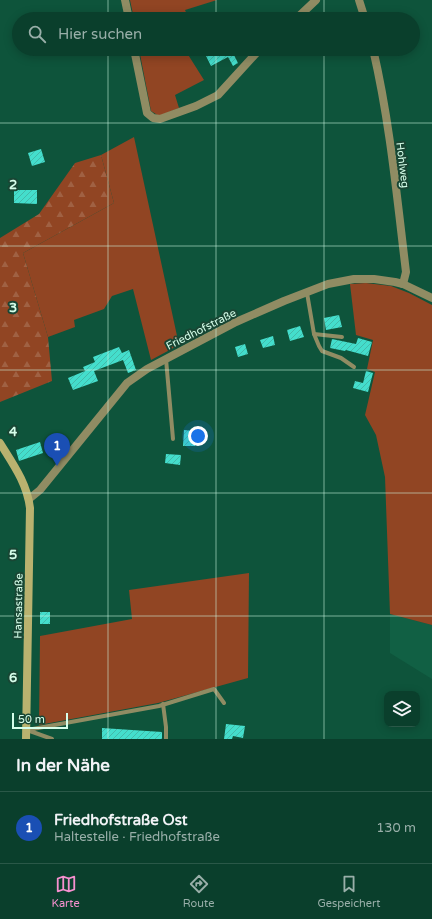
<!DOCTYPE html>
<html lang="de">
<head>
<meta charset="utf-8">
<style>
  body { margin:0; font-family:"Varela Round",sans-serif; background:#184a38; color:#f1f3f6 }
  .controls { position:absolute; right:12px; bottom:12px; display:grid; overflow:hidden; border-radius:8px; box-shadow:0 2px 10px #0003 }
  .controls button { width:36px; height:36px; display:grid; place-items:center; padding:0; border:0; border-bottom:1px solid #2a5848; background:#0a3f2c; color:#f1f3f6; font:20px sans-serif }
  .scale { position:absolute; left:12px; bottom:10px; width:56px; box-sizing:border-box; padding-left:4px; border:2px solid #d6feea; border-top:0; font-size:11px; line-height:14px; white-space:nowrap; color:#d6feea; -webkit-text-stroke:3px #194634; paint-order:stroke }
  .you { position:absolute; left:198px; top:436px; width:14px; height:14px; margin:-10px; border:3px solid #fff; border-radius:50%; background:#1a73e8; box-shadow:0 0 0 6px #1a73e833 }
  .badge { display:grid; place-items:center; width:26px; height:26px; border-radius:50%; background:#f690cf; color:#fff; font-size:13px; font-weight:700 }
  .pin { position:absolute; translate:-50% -33px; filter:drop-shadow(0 1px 2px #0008) }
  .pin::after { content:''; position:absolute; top:21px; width:14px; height:12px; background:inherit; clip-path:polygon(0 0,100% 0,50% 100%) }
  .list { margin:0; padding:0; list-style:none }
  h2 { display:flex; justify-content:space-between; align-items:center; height:52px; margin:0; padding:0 16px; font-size:17px }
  h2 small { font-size:13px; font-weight:400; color:#99afa9 }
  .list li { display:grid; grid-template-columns:26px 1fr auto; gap:12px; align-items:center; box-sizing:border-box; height:72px; padding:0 16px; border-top:1px solid #2a5848 }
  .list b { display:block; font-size:15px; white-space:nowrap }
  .list p { margin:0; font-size:13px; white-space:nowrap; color:#99afa9 }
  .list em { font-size:13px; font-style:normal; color:#99afa9 }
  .icon { flex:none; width:22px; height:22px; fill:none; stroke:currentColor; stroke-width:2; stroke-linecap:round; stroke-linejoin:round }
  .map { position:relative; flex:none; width:432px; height:739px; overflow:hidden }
  .search { position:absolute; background:#0a3f2c; box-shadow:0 2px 10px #0003; left:12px; right:12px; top:12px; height:44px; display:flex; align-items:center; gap:10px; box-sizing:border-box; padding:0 14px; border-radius:22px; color:#99afa9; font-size:15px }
  .sheet { height:124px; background:#0a3f2c }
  nav { display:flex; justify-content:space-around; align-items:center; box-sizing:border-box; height:56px; border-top:1px solid #2a5848; background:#0a3f2c; font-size:11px; color:#99afa9 }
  nav a { display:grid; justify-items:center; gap:2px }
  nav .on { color:#f690cf }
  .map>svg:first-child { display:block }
  .built { fill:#116044 }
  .green { fill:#914523 }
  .forest { fill:url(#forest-firs) }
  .building { fill:url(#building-hatch) }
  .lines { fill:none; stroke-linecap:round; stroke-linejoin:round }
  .lane { stroke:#908c63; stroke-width:4 }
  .street { stroke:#908c63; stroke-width:8 }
  .secondary { stroke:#b9b26f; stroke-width:8 }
  .grid { fill:none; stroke:#d6feea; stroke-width:1; stroke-opacity:0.55 }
  .labels { text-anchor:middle; stroke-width:4; stroke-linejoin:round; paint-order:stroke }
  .street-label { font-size:11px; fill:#d6feea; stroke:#194634 }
  .grid-label { font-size:13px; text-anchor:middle; font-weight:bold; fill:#d6feea; stroke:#194634; stroke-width:4; stroke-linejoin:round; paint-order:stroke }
</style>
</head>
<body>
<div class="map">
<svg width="432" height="739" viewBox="0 0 432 739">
  <defs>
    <pattern id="forest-firs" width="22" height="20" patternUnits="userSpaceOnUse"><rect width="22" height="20" fill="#914523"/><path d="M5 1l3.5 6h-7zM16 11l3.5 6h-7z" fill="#a06143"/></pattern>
    <pattern id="building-hatch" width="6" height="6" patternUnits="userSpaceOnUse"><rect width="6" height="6" fill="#44decc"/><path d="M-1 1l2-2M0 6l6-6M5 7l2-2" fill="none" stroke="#43baaa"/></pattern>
  </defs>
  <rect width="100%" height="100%" fill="#0e543b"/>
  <!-- built -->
  <polygon class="built" points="390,614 432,625 432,679 390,653"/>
  <!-- green -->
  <g class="green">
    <polygon points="130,0 217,0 185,10 189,19 134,19"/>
    <polygon points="139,49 194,49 187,53 204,80 175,95 179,108 159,116 151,111"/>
    <polygon points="134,137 179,345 151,360 133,289 112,296 104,309 74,320 75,327 48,337 23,253 114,203 101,155"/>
    <polygon points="366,283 391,286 409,293 432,305 432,625 390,614 385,477 376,435 365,415 375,372 367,369 373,340 356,335 350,284"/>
    <polygon points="249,573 248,678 158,703 39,725 40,636 132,619 129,590"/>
  </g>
  <!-- forest -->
  <polygon class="forest" points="101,155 114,203 23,253 48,337 52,381 0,402 0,238 39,214 75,163"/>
  <!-- building -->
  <g class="building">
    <polygon points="219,49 231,49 238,63 233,66 228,57 211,66 206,56"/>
    <polygon points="41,149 45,162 32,166 28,153"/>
    <polygon points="14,190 37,190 37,204 14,203"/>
    <polygon points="339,315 342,327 326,330 324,318"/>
    <polygon points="300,326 304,337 290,341 287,330"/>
    <polygon points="273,336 275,345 263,348 260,340"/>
    <polygon points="358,338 372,342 368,356 346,350 345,351 330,348 332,339 356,344"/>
    <polygon points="245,344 248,354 238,357 235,347"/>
    <polygon points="119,347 122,353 129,350 136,370 128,373 123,360 94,371 98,381 73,390 68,378 85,371 83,367 95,362 93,357"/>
    <polygon points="366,371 373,373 368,392 353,388 355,381 363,383"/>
    <polygon points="184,430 196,431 195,446 183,446"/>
    <polygon points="40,442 43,453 19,461 16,450"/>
    <polygon points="166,454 181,455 180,465 165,463"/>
    <rect x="40" y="612" width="10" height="12"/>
    <polygon points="226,724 245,726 243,738 233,736 232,739 224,739"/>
    <polygon points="102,728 162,732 162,739 102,739"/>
  </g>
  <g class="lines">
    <!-- lane -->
    <g class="lane">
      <polyline points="307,293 314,334 319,346 322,351 341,358 354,367"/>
      <polyline points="314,334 342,337"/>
      <polyline points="166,359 173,439"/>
      <polyline points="163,704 166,727 166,739"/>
      <polyline points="52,739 27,730 159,706 214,689 224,703"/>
    </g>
    <!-- street -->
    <g class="street">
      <polyline points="125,0 129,19"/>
      <polyline points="359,0 365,19"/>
      <polyline points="296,19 316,0"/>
      <polyline points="134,49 147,113 153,118 160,119 196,106 218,95 260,49"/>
      <path d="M 373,49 C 390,122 397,198 406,272 L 403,284"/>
      <polyline points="29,499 40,490 127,383 147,369 236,322 284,301 328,284 354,279 374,279 395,282 403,284 432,298"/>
    </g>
    <!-- secondary -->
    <path class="secondary" d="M 0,443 C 13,464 27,483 30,508 L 26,739"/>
  </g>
  <!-- grid -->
  <path class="grid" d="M 108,0 L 108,19M 216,0 L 216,19M 324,0 L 324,19M 108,49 L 108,739M 216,49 L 216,739M 324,49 L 324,739M 0,123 L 432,123M 0,246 L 432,246M 0,370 L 432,370M 0,493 L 432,493M 0,616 L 432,616"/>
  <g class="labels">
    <!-- street labels -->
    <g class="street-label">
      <text transform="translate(403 165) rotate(83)" y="4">Hohlweg</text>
      <text transform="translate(201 329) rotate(-27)" y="4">Friedhofstraße</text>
      <text transform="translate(18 606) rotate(-89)" y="4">Hansastraße</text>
    </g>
  </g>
  <g class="grid-label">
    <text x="13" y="189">2</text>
    <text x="13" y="312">3</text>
    <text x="13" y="436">4</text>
    <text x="13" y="559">5</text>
    <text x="13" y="682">6</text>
  </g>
</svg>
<div class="controls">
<button><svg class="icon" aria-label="layers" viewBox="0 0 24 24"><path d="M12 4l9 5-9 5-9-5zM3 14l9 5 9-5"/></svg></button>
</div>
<div class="scale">50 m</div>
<div class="you"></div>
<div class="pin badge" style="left:57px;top:466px;background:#1a4fb4">1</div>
<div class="search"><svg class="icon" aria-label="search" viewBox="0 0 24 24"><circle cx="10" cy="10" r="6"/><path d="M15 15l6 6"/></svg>Hier suchen</div>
</div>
<section class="sheet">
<h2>In der Nähe<small></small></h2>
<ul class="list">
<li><span class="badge" style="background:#1a4fb4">1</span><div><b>Friedhofstraße Ost</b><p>Haltestelle · Friedhofstraße</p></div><em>130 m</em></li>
</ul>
</section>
<nav>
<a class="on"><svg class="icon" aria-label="map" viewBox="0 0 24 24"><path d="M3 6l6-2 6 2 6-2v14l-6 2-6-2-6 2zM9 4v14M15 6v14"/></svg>Karte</a>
<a><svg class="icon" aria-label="directions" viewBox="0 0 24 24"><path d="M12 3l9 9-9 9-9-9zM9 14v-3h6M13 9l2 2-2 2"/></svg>Route</a>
<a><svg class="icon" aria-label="saved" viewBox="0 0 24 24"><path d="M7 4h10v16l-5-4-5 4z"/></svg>Gespeichert</a>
</nav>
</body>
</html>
